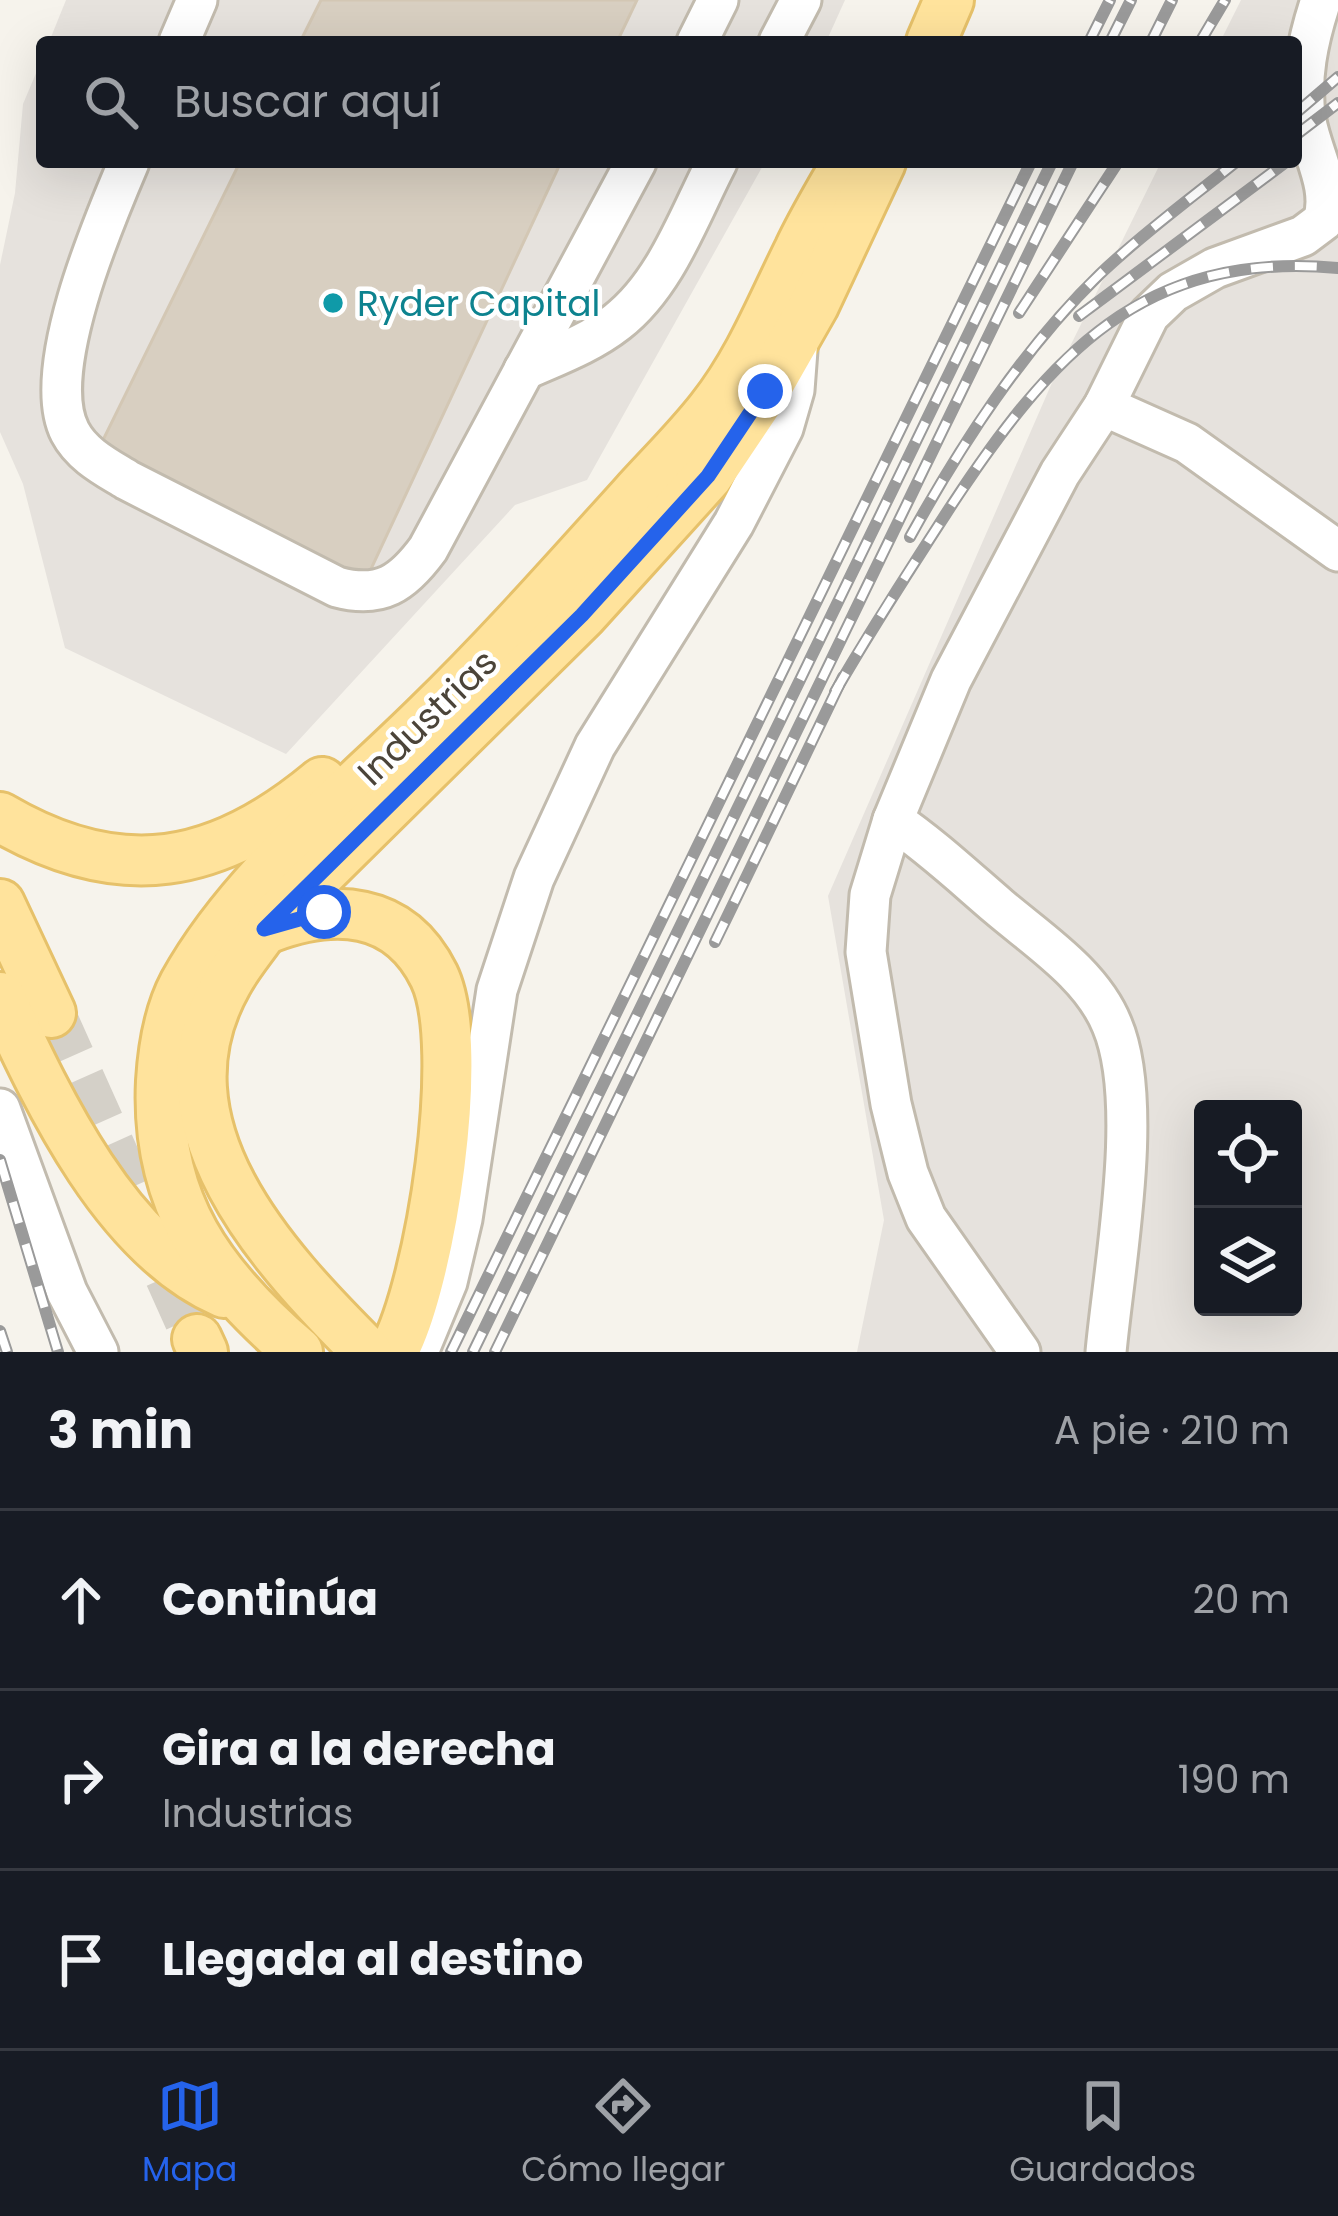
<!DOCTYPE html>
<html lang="es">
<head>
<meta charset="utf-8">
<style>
  body { margin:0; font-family:Poppins,sans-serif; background:#20242c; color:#f1f3f6 }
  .controls { position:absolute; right:36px; bottom:36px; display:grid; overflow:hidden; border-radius:12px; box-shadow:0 12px 48px #0002 }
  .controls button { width:108px; height:108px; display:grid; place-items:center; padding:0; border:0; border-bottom:3px solid #363941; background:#171b24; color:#f1f3f6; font:60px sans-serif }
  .stop { position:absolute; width:36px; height:36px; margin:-27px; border:9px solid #2563eb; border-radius:50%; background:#fff }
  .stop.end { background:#2563eb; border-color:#fff; box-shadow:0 3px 12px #0008 }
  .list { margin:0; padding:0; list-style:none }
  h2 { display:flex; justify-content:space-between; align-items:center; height:156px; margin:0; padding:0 48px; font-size:51px }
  h2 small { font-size:39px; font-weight:400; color:#9ea1a6 }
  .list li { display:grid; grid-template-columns:78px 1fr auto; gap:36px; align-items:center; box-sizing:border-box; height:180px; padding:0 48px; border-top:3px solid #363941 }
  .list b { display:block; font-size:45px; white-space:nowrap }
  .list p { margin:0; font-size:39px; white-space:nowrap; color:#9ea1a6 }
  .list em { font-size:39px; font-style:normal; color:#9ea1a6 }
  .icon { flex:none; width:66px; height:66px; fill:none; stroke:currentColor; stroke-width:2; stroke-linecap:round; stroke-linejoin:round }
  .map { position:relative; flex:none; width:1338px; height:1352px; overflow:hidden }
  .search { position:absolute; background:#171b24; box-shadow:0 12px 48px #0002; left:36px; right:36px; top:36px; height:132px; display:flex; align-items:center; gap:30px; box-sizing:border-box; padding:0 42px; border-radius:12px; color:#9ea1a6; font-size:45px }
  .sheet { height:696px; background:#171b24 }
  nav { display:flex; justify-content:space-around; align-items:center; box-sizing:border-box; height:168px; border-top:3px solid #363941; background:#171b24; font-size:33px; color:#9ea1a6 }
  nav a { display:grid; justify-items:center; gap:6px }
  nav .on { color:#2563eb }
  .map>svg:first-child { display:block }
  .industrial { fill:#e6e2dd; fill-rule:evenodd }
  .building { fill:#d8cfc1; stroke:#d3c7b4; stroke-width:3 }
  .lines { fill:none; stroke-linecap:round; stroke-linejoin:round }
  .major-tunnel { stroke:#d4d0c8; stroke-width:48; stroke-dasharray:48 24; stroke-linecap:butt }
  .minor-casing { stroke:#c2bbae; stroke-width:45 }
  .major-casing { stroke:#e6c16a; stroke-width:54 }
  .minor { stroke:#fff; stroke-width:39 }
  .major { stroke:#ffe39c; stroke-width:48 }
  .rail-casing { stroke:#9a9a9a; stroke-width:12 }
  .rail { stroke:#fff; stroke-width:8; stroke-dasharray:22; stroke-linecap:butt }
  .route { stroke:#2563eb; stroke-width:15 }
  .culture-dot { fill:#0f9aa8; stroke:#fff; stroke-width:4.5 }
  .labels { text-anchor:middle; stroke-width:9; stroke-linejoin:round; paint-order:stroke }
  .culture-label { font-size:36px; fill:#0d838f; stroke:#fff; text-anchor:start }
  .street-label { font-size:36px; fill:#4b4439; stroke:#fff }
</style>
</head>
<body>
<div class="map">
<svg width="1338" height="1352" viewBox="0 0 1338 1352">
  <rect width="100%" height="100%" fill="#f6f3ec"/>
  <!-- industrial -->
  <g class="industrial">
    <polygon points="66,0 845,0 826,42 49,42"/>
    <path d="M 1241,0 L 1338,0 L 1338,1352 L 857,1352 L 884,1220 L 828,896 L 1051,385 L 1161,162 L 1296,162 L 1296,42 L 1220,42 ZM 1203,1109 L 1293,1109 L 1293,1307 L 1203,1307 Z"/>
    <polygon points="42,59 42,162 765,162 587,480 515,505 286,754 65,648 23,484 0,432 0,265 15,193 23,104"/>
  </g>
  <!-- building -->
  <g class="building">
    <polygon points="321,0 637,0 617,42 300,42"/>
    <polygon points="240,162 561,162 364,584 101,444"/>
  </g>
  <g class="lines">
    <!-- major-tunnel -->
    <polyline class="major-tunnel" points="51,1013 197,1339"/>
    <!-- minor casing -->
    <g class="minor-casing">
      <g id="minor">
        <polyline points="179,42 197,0"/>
        <polyline points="697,42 718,0"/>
        <polyline points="779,42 801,0"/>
        <path d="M 129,162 C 103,223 39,372 70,432 C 82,455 106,467 127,480 L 337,587 C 381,599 403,583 428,549 L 636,162"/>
        <path d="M 524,370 C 555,356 589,344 617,322 C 666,284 689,216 717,162"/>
        <polyline points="1104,406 1187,443 1338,551"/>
        <path d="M 893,820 C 931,846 964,877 999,907 C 1039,941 1092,975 1112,1025 C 1145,1103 1114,1265 1106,1352"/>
        <polyline points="0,1109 67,1292 98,1352"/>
        <polyline points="418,1352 447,1282 462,1219 497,990 534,878 595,746 734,523 783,428 794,390 798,337"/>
        <path d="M 1020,1352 L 926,1218 L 908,1173 L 891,1104 L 866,952 L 870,895 L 893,820 L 951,680 L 1060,473 L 1104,406 L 1149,315 L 1173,292 L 1215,268 L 1303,236 L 1323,221 C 1334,188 1312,154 1306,121 C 1299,80 1308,39 1321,0"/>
      </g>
    </g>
    <!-- major casing -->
    <g class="major-casing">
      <g id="major">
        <polyline points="931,42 949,0"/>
        <path d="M 0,817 C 121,888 218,869 322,782"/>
        <polyline points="0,904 51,1013"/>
        <path d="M 269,928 C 333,904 399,905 434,976 C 468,1046 431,1284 393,1352"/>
        <path d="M 0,997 C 48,1100 115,1246 224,1293"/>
        <polyline points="197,1339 203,1352"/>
        <path d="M 298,1352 C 210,1276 155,1202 161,1081 C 163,1048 168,1014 184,984 C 240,882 346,797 428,716 C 500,646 566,571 633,497 C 659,468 688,440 712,409 C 750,361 772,304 799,250 C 813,220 831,191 847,162"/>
        <path d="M 367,1352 C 273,1258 147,1125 227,983 C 237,964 252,947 264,929 L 582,615 L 708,476 L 765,391 L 814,305 L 881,162"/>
      </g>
    </g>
    <!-- minor -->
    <use href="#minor" class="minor"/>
    <!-- major -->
    <use href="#major" class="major"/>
    <!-- rail casing -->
    <g class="rail-casing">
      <g id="rail">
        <polyline points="1089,42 1110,0"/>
        <polyline points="1110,42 1131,0"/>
        <polyline points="1151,42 1172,0"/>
        <polyline points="1200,42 1225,0"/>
        <polyline points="1296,113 1338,77"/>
        <polyline points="1296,135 1338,103"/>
        <polyline points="1019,313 1118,162"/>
        <polyline points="1079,316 1286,162"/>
        <path d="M 910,537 C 962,443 1023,349 1100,274 C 1142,234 1190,199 1236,162"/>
        <path d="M 835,692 C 871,629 911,568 951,506 C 1050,356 1142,250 1338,268"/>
        <polyline points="715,942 843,677"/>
        <polyline points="0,1160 58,1352"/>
        <polyline points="0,1331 7,1352"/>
        <polyline points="451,1352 1031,162"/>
        <polyline points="473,1352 1052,162"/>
        <polyline points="495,1352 1073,162"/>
      </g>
    </g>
    <!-- rail -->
    <use href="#rail" class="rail"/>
  </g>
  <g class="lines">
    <!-- route -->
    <polyline class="route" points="324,912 264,929 582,615 708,476 765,391"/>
  </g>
  <!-- markers -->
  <circle class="culture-dot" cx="333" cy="303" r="12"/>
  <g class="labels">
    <!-- culture labels -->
    <g class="culture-label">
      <text x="357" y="316">Ryder Capital</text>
    </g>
    <!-- street labels -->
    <g class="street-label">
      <text transform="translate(427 717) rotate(-44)" y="13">Industrias</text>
    </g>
  </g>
</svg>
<div class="controls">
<button><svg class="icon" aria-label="locate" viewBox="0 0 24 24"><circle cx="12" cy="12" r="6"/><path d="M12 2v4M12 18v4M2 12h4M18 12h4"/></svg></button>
<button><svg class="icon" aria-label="layers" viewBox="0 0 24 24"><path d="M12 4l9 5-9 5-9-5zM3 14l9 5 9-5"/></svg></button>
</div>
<div class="stop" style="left:324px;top:912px"></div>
<div class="stop end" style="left:765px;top:391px"></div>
<div class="search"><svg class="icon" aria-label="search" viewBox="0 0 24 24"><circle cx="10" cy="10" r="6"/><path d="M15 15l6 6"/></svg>Buscar aquí</div>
</div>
<section class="sheet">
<h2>3 min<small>A pie · 210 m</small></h2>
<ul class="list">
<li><svg class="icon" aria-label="ahead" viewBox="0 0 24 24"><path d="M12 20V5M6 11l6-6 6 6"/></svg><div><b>Continúa</b></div><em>20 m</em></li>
<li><svg class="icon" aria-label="right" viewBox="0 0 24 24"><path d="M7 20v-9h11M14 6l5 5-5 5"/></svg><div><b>Gira a la derecha</b><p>Industrias</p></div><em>190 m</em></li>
<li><svg class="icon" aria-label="arrive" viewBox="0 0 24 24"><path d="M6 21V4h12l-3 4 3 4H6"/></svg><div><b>Llegada al destino</b></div></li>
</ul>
</section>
<nav>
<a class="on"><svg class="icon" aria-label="map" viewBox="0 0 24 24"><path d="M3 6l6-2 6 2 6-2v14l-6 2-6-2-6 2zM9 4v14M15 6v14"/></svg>Mapa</a>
<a><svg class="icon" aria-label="directions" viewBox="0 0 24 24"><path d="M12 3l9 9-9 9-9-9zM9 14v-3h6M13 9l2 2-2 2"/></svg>Cómo llegar</a>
<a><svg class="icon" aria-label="saved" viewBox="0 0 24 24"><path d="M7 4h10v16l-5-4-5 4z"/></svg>Guardados</a>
</nav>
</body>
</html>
